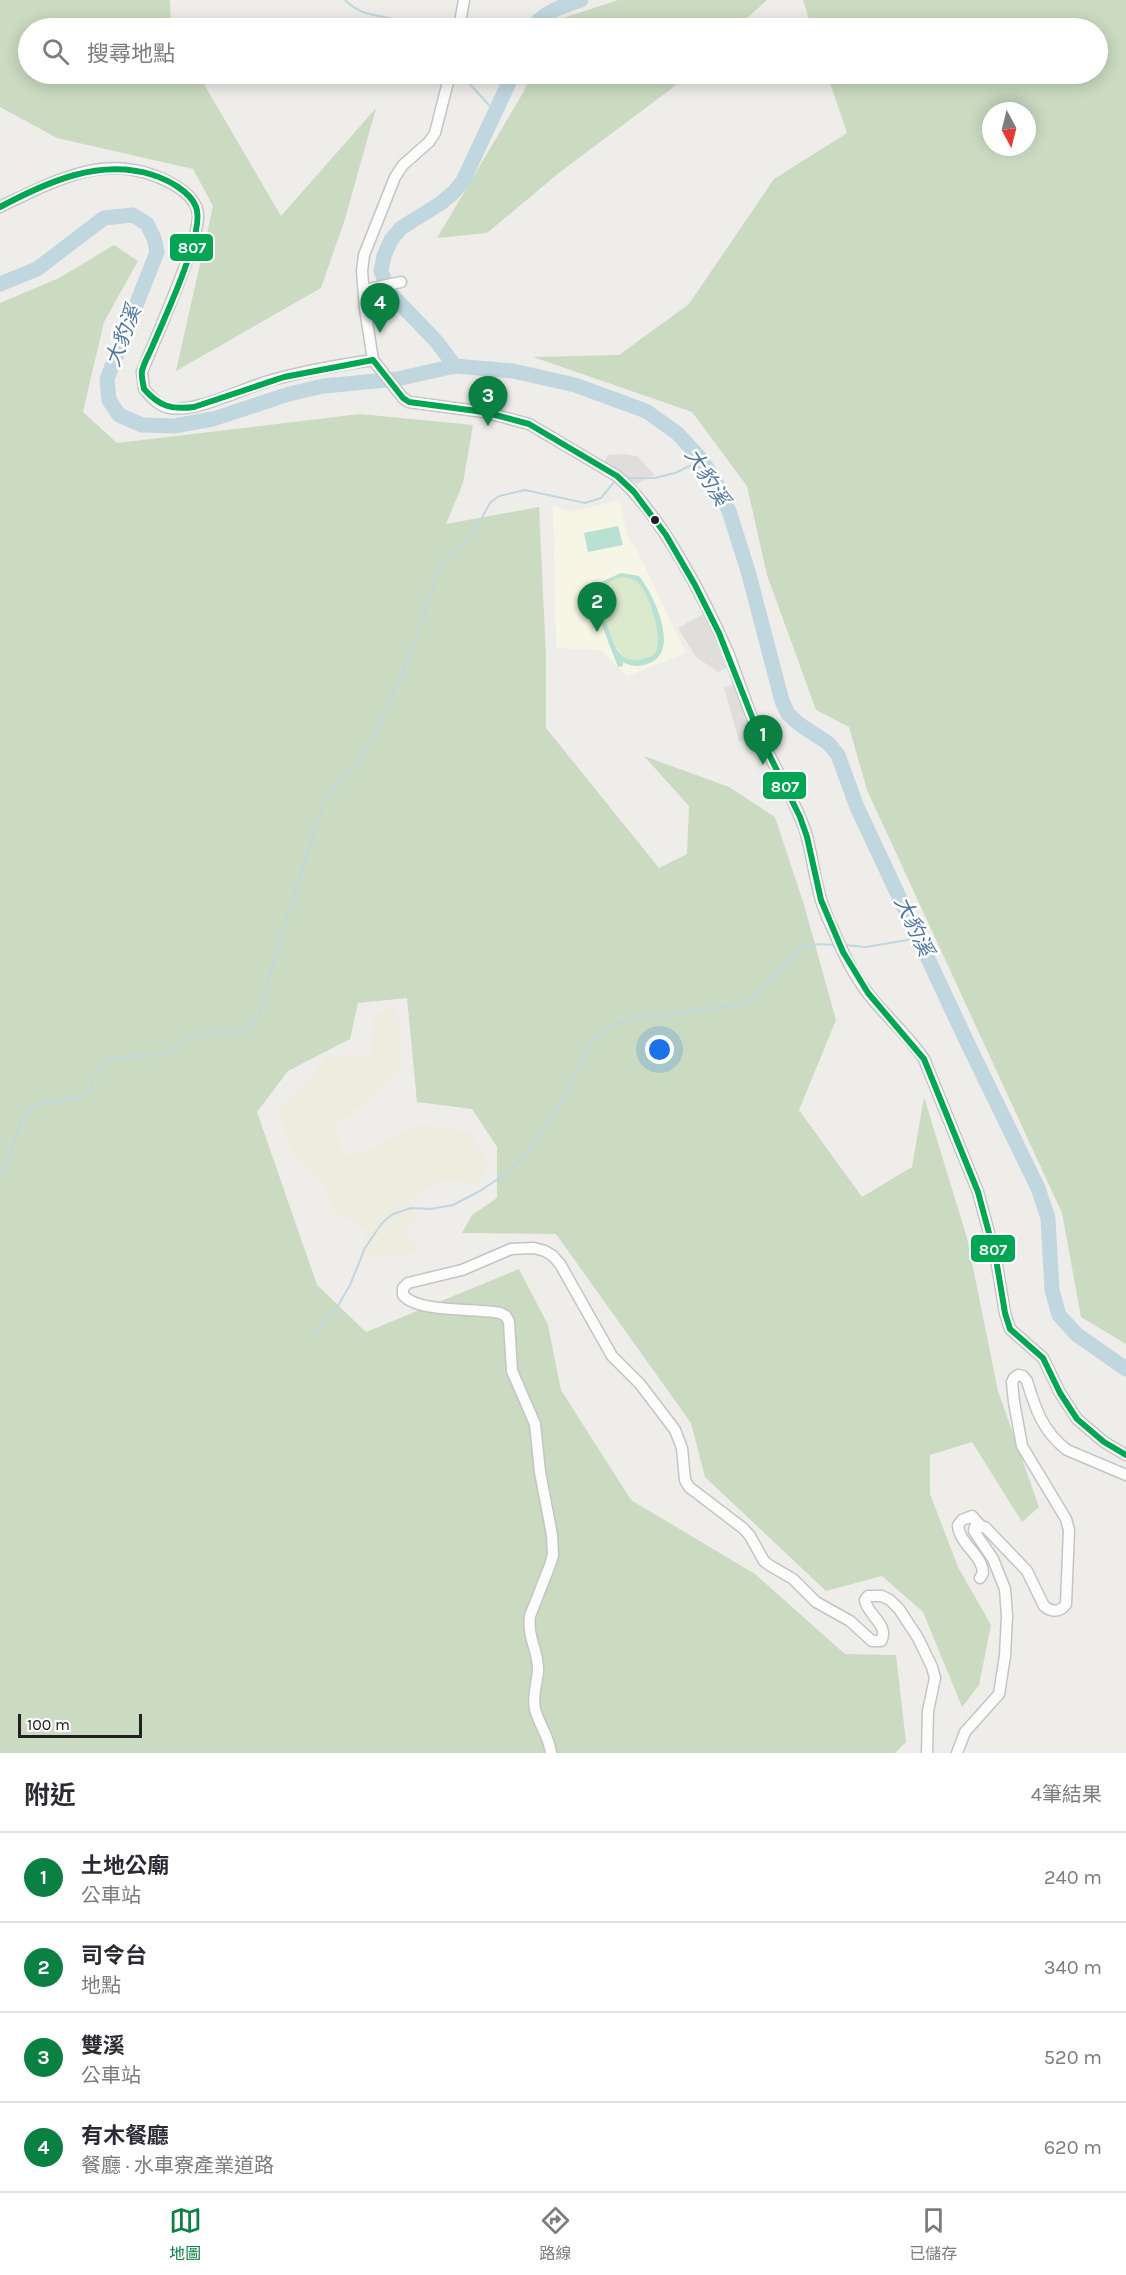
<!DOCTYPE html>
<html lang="zh-TW">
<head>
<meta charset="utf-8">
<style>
  body { margin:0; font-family:Karla,"Noto Sans TC",sans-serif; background:#f2f2f3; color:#2b2b33 }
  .compass { position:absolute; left:982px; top:102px; width:54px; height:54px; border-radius:50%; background:#fff; box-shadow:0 3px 15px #0003; rotate:173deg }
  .scale { position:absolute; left:18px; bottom:15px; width:124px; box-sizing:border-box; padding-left:6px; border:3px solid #212121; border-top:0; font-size:16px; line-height:21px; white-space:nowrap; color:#212121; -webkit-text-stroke:4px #fff; paint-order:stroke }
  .you { position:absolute; left:660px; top:1050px; width:21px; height:21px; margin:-15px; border:4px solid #fff; border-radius:50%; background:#1a73e8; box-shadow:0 0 0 9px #1a73e833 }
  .badge { display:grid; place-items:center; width:39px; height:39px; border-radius:50%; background:#0b8043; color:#fff; font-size:20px; font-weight:700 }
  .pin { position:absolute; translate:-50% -50px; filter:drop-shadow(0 2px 3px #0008) }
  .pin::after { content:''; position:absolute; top:32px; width:21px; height:18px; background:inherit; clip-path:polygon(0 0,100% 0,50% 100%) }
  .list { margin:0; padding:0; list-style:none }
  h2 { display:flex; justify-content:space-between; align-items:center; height:78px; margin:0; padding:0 24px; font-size:26px }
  h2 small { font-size:20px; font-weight:400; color:#7c7c81 }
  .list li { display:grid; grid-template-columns:39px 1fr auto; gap:18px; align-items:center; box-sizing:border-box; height:90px; padding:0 24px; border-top:2px solid #e1e1e2 }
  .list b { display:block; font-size:22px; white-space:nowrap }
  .list p { margin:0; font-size:20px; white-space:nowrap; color:#7c7c81 }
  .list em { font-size:20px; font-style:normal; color:#7c7c81 }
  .icon { flex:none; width:33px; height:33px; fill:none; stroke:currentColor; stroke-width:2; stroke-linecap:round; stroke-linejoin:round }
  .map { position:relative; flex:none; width:1126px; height:1753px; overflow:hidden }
  .search { position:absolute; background:#fff; box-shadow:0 3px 15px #0003; left:18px; right:18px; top:18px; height:66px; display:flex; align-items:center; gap:15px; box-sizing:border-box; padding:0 21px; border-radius:33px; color:#7c7c81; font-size:22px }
  .sheet { height:438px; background:#fff }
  nav { display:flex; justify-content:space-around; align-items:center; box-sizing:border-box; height:84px; border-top:2px solid #e1e1e2; background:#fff; font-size:16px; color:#7c7c81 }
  nav a { display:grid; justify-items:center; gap:3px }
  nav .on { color:#0b8043 }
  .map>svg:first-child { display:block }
  .education { fill:#f6f6e7 }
  .farmland { fill:#ecedde }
  .grass { fill:#dae9cc }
  .forest { fill:#cadbc1; fill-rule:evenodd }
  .pitch { fill:#b9e1d1; fill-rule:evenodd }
  .parking { fill:#dfdedd }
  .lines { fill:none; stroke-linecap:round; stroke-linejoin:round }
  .stream { stroke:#c0d7df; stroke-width:2 }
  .river { stroke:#c0d7df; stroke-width:15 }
  .minor-casing { stroke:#c4c4c2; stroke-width:13 }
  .minor { stroke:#fcfcfc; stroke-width:10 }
  .bus-1-casing { stroke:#fff; stroke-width:10 }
  .bus-1 { stroke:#00a651; stroke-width:6 }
  .bus-dot { fill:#212121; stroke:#fff; stroke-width:2 }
  .labels { text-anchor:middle; stroke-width:5; stroke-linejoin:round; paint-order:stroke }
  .water-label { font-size:21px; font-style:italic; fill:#5177a1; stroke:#fff }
  .line-badge { stroke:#fff; stroke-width:2 }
  .badge-label { font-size:16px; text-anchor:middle; font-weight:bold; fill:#fff }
</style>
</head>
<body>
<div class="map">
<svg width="1126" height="1753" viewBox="0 0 1126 1753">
  <rect width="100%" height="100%" fill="#eeedea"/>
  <!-- education -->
  <polygon class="education" points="620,500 627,536 636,548 686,653 627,676 601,650 556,648 553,505 570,512"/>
  <!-- farmland -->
  <polygon class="farmland" points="397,1004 400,1069 376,1094 333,1127 345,1156 368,1151 419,1124 468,1131 489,1163 479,1184 442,1180 410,1199 418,1220 405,1232 418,1248 415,1254 361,1257 366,1230 334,1210 326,1187 311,1169 291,1150 278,1107 303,1085 327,1057 369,1056 375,1015"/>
  <!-- grass -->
  <path class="grass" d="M 623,577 C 631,579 638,580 642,588 C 650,601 667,645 652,656 C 626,674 615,647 608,627 C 600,606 593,583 623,577 Z"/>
  <!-- forest -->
  <g class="forest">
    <polygon points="0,0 170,0 171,28 28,28 28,74 198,74 281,216 376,108 345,219 321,288 176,371 213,206 193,169 57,138 0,107"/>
    <polygon points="618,0 767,0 736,28 551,28 554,21"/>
    <path d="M 803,0 L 1126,0 L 1126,1344 L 1081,1317 L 1062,1213 L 867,790 L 849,727 L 816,710 L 767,575 L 747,486 L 692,412 L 533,357 L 619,355 L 689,304 L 774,179 L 847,133 L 827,74 L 1098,74 L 1098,28 L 812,28 ZM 991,111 L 1027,111 L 1027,147 L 991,147 Z"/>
    <polygon points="531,74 688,74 671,89 560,172 487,233 437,238 524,91"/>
    <polygon points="114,245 138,261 104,322 83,412 117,443 360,414 473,425 463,483 446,524 539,507 546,656 546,728 659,868 687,854 689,806 644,756 729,787 775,817 804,905 836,1020 799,1110 862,1197 912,1167 924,1097 967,1238 998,1391 1039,1507 1022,1522 972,1442 930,1455 930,1494 958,1567 991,1625 979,1685 962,1707 923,1612 882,1576 826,1591 705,1477 691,1423 556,1234 462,1233 472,1215 497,1198 497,1147 472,1109 417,1102 407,998 358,1003 350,1039 288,1071 257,1112 317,1285 366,1332 519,1269 548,1325 561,1390 631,1500 755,1574 845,1654 896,1655 906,1742 895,1753 0,1753 0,303 59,278"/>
  </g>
  <!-- pitch -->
  <g class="pitch">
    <polygon points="618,526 623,545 588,552 584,533"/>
    <path d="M 621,573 L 639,576 C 653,593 681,651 650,663 C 640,667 632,667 623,662 L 623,666 L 618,667 L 588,589 L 592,586 L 595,592 L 601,582 ZM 623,577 C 631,579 638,580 642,588 C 650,601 667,645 652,656 C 648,658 643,659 639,660 C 618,663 614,643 608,627 C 600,606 593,583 623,577 Z"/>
  </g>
  <!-- parking -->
  <g class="parking">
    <polygon points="624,454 637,456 655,475 637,484 621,473 603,465 608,455"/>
    <polygon points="703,614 727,668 718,672 696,657 678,628"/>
    <polygon points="736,684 750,740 739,741 724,687"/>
  </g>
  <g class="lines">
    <!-- stream -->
    <g class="stream">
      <path d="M 345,0 C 367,22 389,11 408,28"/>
      <polyline points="461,74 496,113"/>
      <polyline points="623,478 655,478 675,473 702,460"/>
      <polyline points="844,945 866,947 919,938"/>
      <path d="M 0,1176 C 15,1156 14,1116 35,1106 C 50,1100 67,1101 82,1097 L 88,1093 L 102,1062 L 115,1057 L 164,1055 L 192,1037 L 203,1034 L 237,1032 L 248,1029 L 254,1022 L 260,1012 L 276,952 L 325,798 L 359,762 L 375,735 L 413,647 L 436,577 L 444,561 L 473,534 L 490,503 L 499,496 L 525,490 L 585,503 L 601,498 L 615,481"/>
      <path d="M 311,1337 L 338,1306 L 350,1285 L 365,1248 L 382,1223 L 393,1214 L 411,1208 L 431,1209 L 453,1205 L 480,1191 L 511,1170 L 533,1145 L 563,1100 L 582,1058 L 595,1037 L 611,1026 L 634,1019 L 744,1004 L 751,1000 L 798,950 C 810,943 822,944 836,945"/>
    </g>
    <!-- river -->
    <g class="river">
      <path d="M 532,28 C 544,12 562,6 581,0"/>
      <polyline points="0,284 37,269 104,218 133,215 147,224 154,238 157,252 107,379 109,400 119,415 142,425 174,426 213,419 289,394 324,386 397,379 455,366 513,371 575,385 646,411 677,433 702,460 717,485 729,511 748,571 782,701 788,714 799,724 828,743 838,755 857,807 967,1042 1038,1188 1048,1218 1052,1290 1059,1315 1076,1334 1126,1369"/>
      <polyline points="455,366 436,341 389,292 381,271 384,256 391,240 401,228 441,203 454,192 463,181 513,74"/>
    </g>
    <!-- minor casing -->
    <g class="minor-casing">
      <g id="minor">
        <polyline points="459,28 464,0"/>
        <path d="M 0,207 C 9,202 19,198 29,193 C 79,169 124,155 176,186 C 187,193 199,203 198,218 C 197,234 190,251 185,266 C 172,302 156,337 142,372 L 144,389 C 151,397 158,406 170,408 C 197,413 245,387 272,380 C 305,371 338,365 373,360 L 403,398 L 409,402 L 484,412 L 529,424 L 617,476 C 661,514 706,601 729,655 C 739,681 747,707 758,732 C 773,765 793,796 805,830 C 811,849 813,869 818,888 C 821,904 828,919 835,934 C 845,958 857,981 874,1001 C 891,1021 909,1037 924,1059 L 978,1192 L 996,1259 L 1005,1313 L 1010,1329 L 1043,1358 L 1060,1393 L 1077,1419 L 1104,1442 L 1126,1455"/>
        <polyline points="364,290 401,282"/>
        <polyline points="373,360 365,309 362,271 364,255 395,177 403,165 429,142 435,133 450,74"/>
        <path d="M 980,1578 L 983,1573 C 982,1554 959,1544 958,1525 L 962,1520 L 972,1516 L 980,1525"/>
        <path d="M 551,1753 C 549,1736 539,1725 535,1709 C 532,1696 537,1684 538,1671 C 539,1652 527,1638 530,1616 L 550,1565 L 553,1555 L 552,1535 L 540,1472 L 535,1424 L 512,1371 L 509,1322 L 506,1316 L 500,1313 C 477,1308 417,1313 403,1295 L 403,1288 L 408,1283 L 462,1270 L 511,1249 L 534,1248 L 545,1251 L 553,1256 L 560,1264 L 612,1356 L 640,1384 L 675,1430 L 682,1448 L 685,1480 L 689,1487 L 744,1529 L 750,1536 L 764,1561 L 769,1565 L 793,1579 L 816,1602 L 850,1621 L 872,1641 L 881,1641 C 890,1625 867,1615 865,1600 L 868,1596 L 882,1596 L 890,1600 L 899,1609 L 918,1638 L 932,1667 L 935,1678 L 928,1711 L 927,1753"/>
        <path d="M 957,1753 L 965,1732 L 999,1694 L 1005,1656 L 1007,1616 L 1005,1589 L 993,1559 L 974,1531 L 975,1527 L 985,1527 L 1027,1571 L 1044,1606 C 1051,1612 1060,1613 1066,1604 L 1069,1530 L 1066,1519 L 1022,1446 L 1014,1402 L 1012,1382 L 1014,1378 L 1018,1375 L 1023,1376 L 1027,1381 C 1035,1408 1043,1432 1067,1450 L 1126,1475"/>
      </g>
    </g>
    <!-- minor -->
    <use href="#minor" class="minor"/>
    <!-- bus-1 casing -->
    <g class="bus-1-casing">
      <path id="bus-1" d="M 0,207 C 47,182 99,158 153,175 C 168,180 190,191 196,207 C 206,231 164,319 153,345 C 150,353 144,362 142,371 C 141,376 143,383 144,389 C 159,406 171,410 194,407 L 284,377 L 373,360 L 403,398 L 409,402 L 484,412 L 529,424 L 617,476 L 634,492 L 666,535 L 695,585 L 719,633 L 758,732 L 800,817 L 807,837 L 821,900 L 843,952 L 868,993 L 924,1059 L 978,1192 L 996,1259 L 1005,1313 L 1010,1329 L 1043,1358 L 1060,1393 L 1077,1419 L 1104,1442 L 1126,1455"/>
    </g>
    <!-- bus-1 -->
    <use href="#bus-1" class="bus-1"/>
  </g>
  <!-- markers -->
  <circle class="bus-dot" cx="655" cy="520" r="5"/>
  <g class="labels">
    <!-- water labels -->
    <g class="water-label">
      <text transform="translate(123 336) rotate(-69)" y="7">大豹溪</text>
      <text transform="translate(707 477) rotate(58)" y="7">大豹溪</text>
      <text transform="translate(914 926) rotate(65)" y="7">大豹溪</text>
    </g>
  </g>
  <g class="line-badge">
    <rect x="169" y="233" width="45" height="29" rx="6" fill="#00a651"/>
    <rect x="762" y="771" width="45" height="29" rx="6" fill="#00a651"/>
    <rect x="970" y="1234" width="46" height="29" rx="6" fill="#00a651"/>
  </g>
  <g class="badge-label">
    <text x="192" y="253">807</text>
    <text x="785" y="792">807</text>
    <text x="993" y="1255">807</text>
  </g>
</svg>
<svg class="compass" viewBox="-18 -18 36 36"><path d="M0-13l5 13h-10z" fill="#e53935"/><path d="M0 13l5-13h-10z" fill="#7c7c81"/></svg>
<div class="scale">100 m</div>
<div class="you"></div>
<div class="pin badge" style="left:763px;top:765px">1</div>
<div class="pin badge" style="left:597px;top:632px">2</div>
<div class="pin badge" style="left:488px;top:426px">3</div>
<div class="pin badge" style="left:380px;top:333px">4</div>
<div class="search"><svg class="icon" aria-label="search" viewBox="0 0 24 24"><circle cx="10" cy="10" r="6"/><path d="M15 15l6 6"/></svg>搜尋地點</div>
</div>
<section class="sheet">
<h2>附近<small>4筆結果</small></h2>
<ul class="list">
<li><span class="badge">1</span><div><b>土地公廟</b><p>公車站</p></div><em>240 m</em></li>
<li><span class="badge">2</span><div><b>司令台</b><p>地點</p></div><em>340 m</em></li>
<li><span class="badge">3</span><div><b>雙溪</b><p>公車站</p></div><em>520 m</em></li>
<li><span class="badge">4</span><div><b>有木餐廳</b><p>餐廳 · 水車寮產業道路</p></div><em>620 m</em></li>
</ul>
</section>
<nav>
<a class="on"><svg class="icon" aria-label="map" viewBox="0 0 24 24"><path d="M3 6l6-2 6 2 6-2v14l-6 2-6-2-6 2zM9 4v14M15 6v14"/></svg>地圖</a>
<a><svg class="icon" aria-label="directions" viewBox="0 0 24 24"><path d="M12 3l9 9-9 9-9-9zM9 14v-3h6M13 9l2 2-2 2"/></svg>路線</a>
<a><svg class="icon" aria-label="saved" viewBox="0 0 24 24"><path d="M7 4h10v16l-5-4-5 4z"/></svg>已儲存</a>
</nav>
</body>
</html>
